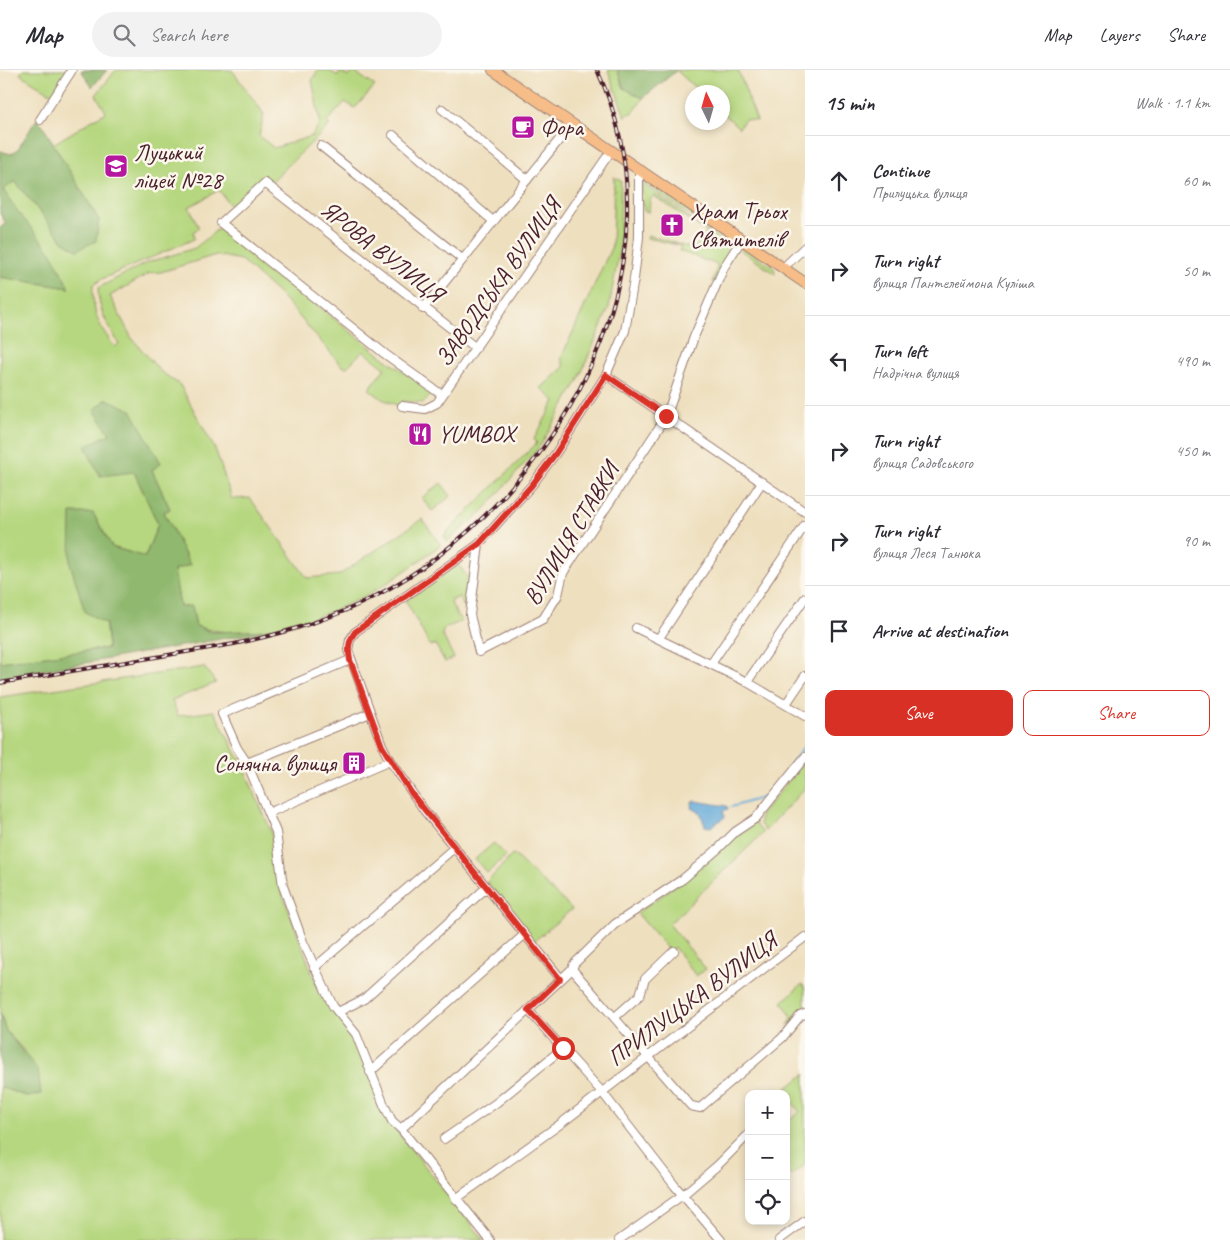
<!DOCTYPE html>
<html lang="en">
<head>
<meta charset="utf-8">
<style>
  body { margin:0; font-family:Caveat,sans-serif; background:#f2f2f3; color:#2b2b33 }
  .controls { position:absolute; right:15px; bottom:15px; display:grid; overflow:hidden; border-radius:10px; box-shadow:0 2px 8px #0003 }
  .controls button { width:45px; height:45px; display:grid; place-items:center; padding:0; border:0; border-bottom:1px solid #e1e1e2; background:#fff; color:#2b2b33; font:25px sans-serif }
  .compass { position:absolute; left:685px; top:15px; width:45px; height:45px; border-radius:50%; background:#fff; box-shadow:0 2px 8px #0003; rotate:355deg }
  .stop { position:absolute; width:15px; height:15px; margin:-11px; border:4px solid #d93025; border-radius:50%; background:#fff }
  .stop.end { background:#d93025; border-color:#fff; box-shadow:0 1px 5px #0008 }
  .list { margin:0; padding:0; list-style:none }
  h2 { display:flex; justify-content:space-between; align-items:center; height:65px; margin:0; padding:0 20px; font-size:21px }
  h2 small { font-size:16px; font-weight:400; color:#7c7c81 }
  .list li { display:grid; grid-template-columns:32px 1fr auto; gap:15px; align-items:center; box-sizing:border-box; height:90px; padding:0 20px; border-top:1px solid #e1e1e2 }
  .list b { display:block; font-size:19px; white-space:nowrap }
  .list p { margin:0; font-size:16px; white-space:nowrap; color:#7c7c81 }
  .list em { font-size:16px; font-style:normal; color:#7c7c81 }
  .actions { display:flex; gap:10px; padding:15px 20px }
  .actions a { flex:1; padding:11px 0; border:1px solid #d93025; border-radius:10px; text-align:center; font-size:18px; color:#d93025 }
  .actions .main { background:#d93025; color:#fff }
  .icon { flex:none; width:28px; height:28px; fill:none; stroke:currentColor; stroke-width:2; stroke-linecap:round; stroke-linejoin:round }
  .map { position:relative; flex:none; width:805px; height:1170px; overflow:hidden }
  header { display:flex; align-items:center; gap:30px; box-sizing:border-box; height:70px; padding:0 25px; background:#fff; border-bottom:1px solid #e1e1e2 }
  header strong { font-size:24px }
  nav { display:flex; gap:28px; margin-inline-start:auto; font-size:18px }
  .search { width:350px; height:45px; background:#f2f2f3; display:flex; align-items:center; gap:12px; box-sizing:border-box; padding:0 18px; border-radius:28px; color:#7c7c81; font-size:19px }
  main { display:flex }
  aside { flex:1; background:#fff }
  .map>svg:first-child { display:block }
  .green { fill:#b6d77f; stroke:#807b55 }
  .forest { fill:#90b86e; stroke:#6d6c4c }
  .water { fill:#62a9d8; stroke:#566482 }
  .lines { fill:none; stroke-linecap:round; stroke-linejoin:round }
  .stream { stroke:#62a9d8; stroke-width:2 }
  .minor-casing { stroke:#9c7f74; stroke-width:10 }
  .major-casing { stroke:#9c7f74; stroke-width:12 }
  .minor { stroke:#fff; stroke-width:8 }
  .major { stroke:#f7bd88; stroke-width:10 }
  .rail-casing { stroke:#4a1f2b; stroke-width:4 }
  .rail { stroke:#fbf7ec; stroke-width:2; stroke-dasharray:5.5; stroke-linecap:butt }
  .route { stroke:#d93025; stroke-width:6 }
  .labels { text-anchor:middle; stroke-width:5; stroke-linejoin:round; paint-order:stroke }
  .poi-label { font-size:24px; fill:#4a1f2b; stroke:#fbf7ec; text-anchor:start }
  .street-label { font-size:24px; fill:#4a1f2b; stroke:#fbf7ec }
</style>
</head>
<body>
<header>
<strong>Map</strong>
<div class="search"><svg class="icon" aria-label="search" viewBox="0 0 24 24"><circle cx="10" cy="10" r="6"/><path d="M15 15l6 6"/></svg>Search here</div>
<nav><a>Map</a><a>Layers</a><a>Share</a></nav>
</header>
<main>
<div class="map">
<svg width="805" height="1170" viewBox="0 0 805 1170">
  <rect width="100%" height="100%" fill="#fbf7ec"/>
  <filter id="ink" filterUnits="userSpaceOnUse"><feTurbulence type="fractalNoise" baseFrequency=".02" numOctaves="2"/><feDisplacementMap in="SourceGraphic" scale="10" xChannelSelector="R" yChannelSelector="G"/><feConvolveMatrix kernelMatrix="1 2 1 2 8 2 1 2 1" color-interpolation-filters="sRGB"/></filter>
  <filter id="wash" filterUnits="userSpaceOnUse"><feTurbulence type="fractalNoise" baseFrequency=".0096" numOctaves="4" result="noise"/><feDisplacementMap in="SourceGraphic" scale="20" xChannelSelector="R" yChannelSelector="G"/><feGaussianBlur stdDeviation="1.12" result="paint"/><feColorMatrix in="noise" values="0 0 0 0 0 0 0 0 0 0 0 0 0 0 0 0 0 1.4 0 .05"/><feComposite in="paint" operator="in"/></filter>
  <g filter="url(#wash)">
    <rect width="100%" height="100%" fill="#eedfbe"/>
    <!-- green -->
    <g class="green">
      <polygon points="23,0 68,0 52,24 20,4"/>
      <path d="M 116,0 L 232,0 L 264,44 L 259,66 L 274,78 L 312,66 L 320,52 L 312,10 L 318,0 L 328,0 L 338,6 L 340,2 L 349,7 L 353,1 L 375,16 L 355,38 L 345,32 L 327,52 L 330,55 L 271,112 L 265,107 L 232,138 L 219,120 L 189,137 L 199,158 L 193,162 L 194,169 L 102,209 L 93,215 C 92,241 98,256 115,277 L 119,274 C 108,255 98,240 98,218 L 146,193 L 195,178 L 219,158 L 384,288 L 433,322 L 424,333 L 402,331 L 399,336 L 382,329 L 369,319 L 385,298 L 363,281 L 347,297 L 342,296 L 284,229 L 241,190 L 216,185 L 161,202 L 150,203 L 110,226 L 131,267 L 160,301 L 180,315 L 216,381 L 232,429 L 250,428 L 307,508 L 339,505 L 422,449 L 441,475 C 418,491 396,509 372,522 C 327,548 246,574 196,556 L 192,536 L 180,538 L 174,500 L 190,495 L 164,442 L 170,439 L 152,400 L 161,393 L 110,364 L 86,376 L 134,402 L 158,454 L 145,487 L 112,477 L 93,443 L 108,578 L 0,592 L 0,207 L 69,218 L 3,120 L 15,111 L 64,171 L 99,150 L 53,74 L 106,42 L 96,25 Z"/>
      <polygon points="608,0 617,0 624,18 643,28 634,42 625,46"/>
      <polygon points="676,0 738,0 757,51 745,49 739,58 723,43 722,22 700,22"/>
      <polygon points="614,107 621,111 620,177 609,237 578,311 540,376 483,441 447,472 444,465 537,373 534,369 555,331 541,318 564,297 561,288 612,176"/>
      <polygon points="645,110 734,171 734,176 641,111"/>
      <polygon points="641,113 733,179 714,212 712,212 718,195 679,181 681,176 647,168 648,165 694,179 707,162 654,126 650,130 649,142 644,141"/>
      <polygon points="743,177 774,198 775,204 739,179"/>
      <polygon points="441,413 451,426 432,441 422,428"/>
      <polygon points="457,493 470,510 465,538 459,527 450,531 458,547 460,547 462,551 444,559 442,564 454,588 445,592 435,574 430,576 406,531"/>
      <polygon points="204,597 216,613 172,630 178,646 214,641 242,694 271,761 279,814 312,903 330,937 353,965 388,1050 484,1170 0,1170 0,1017 28,1027 25,982 6,961 0,943 0,903 3,894 0,882 0,627"/>
      <polygon points="805,690 805,718 765,761 760,754 760,746"/>
      <polygon points="753,751 763,763 669,854 706,899 696,906 674,877 670,882 637,843 683,810"/>
      <polygon points="494,773 506,786 487,803 475,789"/>
      <polygon points="513,784 572,839 533,872 487,812"/>
      <polygon points="802,914 805,918 805,942 788,956 792,947 782,932"/>
      <polygon points="805,1004 805,1095 791,1106 786,1100 786,1045 790,1050 800,1042 783,1021"/>
    </g>
    <!-- forest -->
    <g class="forest">
      <polygon points="81,0 107,0 92,17"/>
      <polygon points="617,0 676,0 676,1 643,28 624,18"/>
      <polygon points="36,50 41,53 99,150 96,171 77,180 63,171 15,111 3,120 18,142 51,182 69,218 0,207 0,158 6,153 0,144 0,81 11,84 18,79"/>
      <polygon points="107,329 131,340 161,393 152,400 170,439 164,442 190,495 174,500 180,537 192,536 196,556 212,562 272,560 0,608 0,592 108,578 106,554 85,542 70,493 71,443 93,443 112,477 145,487 158,454 134,402 100,406 85,376 110,364 94,340"/>
      <polygon points="0,943 6,961 38,1000 41,1024 28,1027 0,1017"/>
    </g>
    <!-- water -->
    <polygon class="water" points="695,731 727,736 728,739 723,741 725,747 711,757 705,756 700,742 691,738 692,732"/>
    <g class="lines">
      <!-- stream -->
      <polyline class="stream" points="731,737 768,726 805,675"/>
    </g>
  </g>
  <g filter="url(#ink)">
    <g class="lines">
      <!-- minor casing -->
      <g class="minor-casing">
        <g id="minor">
          <polyline points="442,39 527,110"/>
          <polyline points="40,50 72,0"/>
          <polyline points="393,65 493,151"/>
          <polyline points="321,76 462,189"/>
          <polyline points="783,198 805,177"/>
          <polyline points="423,239 572,54"/>
          <polyline points="606,305 805,442"/>
          <polyline points="442,325 385,284 221,153 265,113 476,278"/>
          <polyline points="402,336 425,339 437,333 611,81"/>
          <polyline points="479,474 470,545 479,582 543,549 558,525 563,503 666,347 694,267 724,197 742,169"/>
          <polyline points="636,558 747,612 805,646"/>
          <polyline points="659,568 762,412"/>
          <polyline points="350,590 222,644 237,678 247,693 276,762 283,816 303,872 333,936 356,964 384,1035 392,1051 401,1059 490,1170"/>
          <polyline points="711,594 805,455"/>
          <polyline points="747,612 805,528"/>
          <polyline points="786,634 805,606"/>
          <polyline points="247,693 370,643"/>
          <polyline points="268,743 390,691"/>
          <polyline points="314,898 454,778"/>
          <polyline points="572,899 691,1036 700,1038 782,968 800,946 805,944"/>
          <polyline points="561,909 424,740 390,691 382,675 348,580 350,570 355,562 479,474 532,415 556,383 606,305 625,261 634,209 639,167 639,100"/>
          <polyline points="528,940 602,1022 675,1116 721,1170"/>
          <polyline points="338,942 364,929 486,818"/>
          <polyline points="615,947 640,925 645,909 674,881"/>
          <polyline points="370,1002 524,865"/>
          <polyline points="401,1059 572,899 574,894 615,854 683,809 719,778 735,762 756,748 805,687"/>
          <polyline points="444,1069 496,1033 563,978"/>
          <polyline points="456,1129 559,1055 805,867"/>
          <polyline points="619,1170 684,1124 718,1095 749,1064"/>
          <polyline points="779,1170 805,1151"/>
        </g>
      </g>
      <!-- major casing -->
      <g class="major-casing">
        <polyline id="major" points="493,0 805,213"/>
      </g>
      <!-- minor -->
      <use href="#minor" class="minor"/>
      <!-- major -->
      <use href="#major" class="major"/>
      <!-- rail casing -->
      <g class="rail-casing">
        <path id="rail" d="M 0,613 L 234,574 C 282,564 330,550 374,527 C 554,432 690,198 597,0"/>
      </g>
      <!-- rail -->
      <use href="#rail" class="rail"/>
    </g>
  </g>
  <g class="lines" filter="url(#ink)">
    <!-- route -->
    <path class="route" d="M 563,978 L 528,940 L 560,909 L 412,724 L 382,676 L 350,590 C 348,579 348,572 355,562 L 479,474 L 532,415 L 556,383 L 606,305 L 666,346"/>
  </g>
  <!-- icons -->
  <defs>
    <g id="cafe-square" transform="scale(1.25)"><rect x="-9" y="-9" width="18" height="18" rx="4" fill="#b5179e" stroke="#fbf7ec"/><path d="M-5.5-4.5H6V0H3Q3 3.5 0 3.5H-2.5Q-5.5 3.5-5.5 0ZM3-3.2v2h1.7v-2ZM-6 4.5H4V6H-6Z" fill="#fff"/></g>
    <g id="school-square" transform="scale(1.25)"><rect x="-9" y="-9" width="18" height="18" rx="4" fill="#b5179e" stroke="#fbf7ec"/><path d="M0-5L7-2L0 1L-7-2ZM-4 1L0 2.5L4 1V4Q0 6-4 4Z" fill="#fff"/></g>
    <g id="church-square" transform="scale(1.25)"><rect x="-9" y="-9" width="18" height="18" rx="4" fill="#b5179e" stroke="#fbf7ec"/><path d="M-1.2-6h2.4v3.5h3.3v2.4h-3.3V6h-2.4V-.1h-3.3v-2.4h3.3Z" fill="#fff"/></g>
    <g id="restaurant-square" transform="scale(1.25)"><rect x="-9" y="-9" width="18" height="18" rx="4" fill="#b5179e" stroke="#fbf7ec"/><path d="M-5-6h1v4h1v-4h1v4h1v-4h1v5L-1.5 .5V6h-2V.5L-5-1ZM5-6V6H3V1.5H1.5Q1.5-4 5-6Z" fill="#fff"/></g>
    <g id="building-square" transform="scale(1.25)"><rect x="-9" y="-9" width="18" height="18" rx="4" fill="#b5179e" stroke="#fbf7ec"/><path d="M-4-6H4V6H1V3H-1V6H-4ZM-2.5-4.3h1.7v1.8h-1.7ZM.8-4.3h1.7v1.8H.8ZM-2.5-1h1.7V.8h-1.7ZM.8-1h1.7V.8H.8Z" fill="#fff"/></g>
  </defs>
  <g fill-rule="evenodd">
    <use href="#cafe-square" x="523" y="57"/>
    <use href="#school-square" x="116" y="96"/>
    <use href="#church-square" x="672" y="155"/>
    <use href="#restaurant-square" x="420" y="364"/>
    <use href="#building-square" x="354" y="693"/>
  </g>
  <g class="labels">
    <!-- poi labels -->
    <g class="poi-label">
      <text x="540" y="65">Фора</text>
      <text x="134" y="90">Луцький<tspan x="134" dy="28">ліцей №28</tspan></text>
      <text x="690" y="149">Храм Трьох<tspan x="690" dy="28">Святителів</tspan></text>
      <text x="438" y="372">YUMBOX</text>
      <text x="336" y="701" text-anchor="end">Сонячна вулиця</text>
    </g>
    <!-- street labels -->
    <g class="street-label">
      <text transform="translate(382 181) rotate(38)" y="8">ЯРОВА ВУЛИЦЯ</text>
      <text transform="translate(498 212) rotate(-55)" y="8">ЗАВОДСЬКА ВУЛИЦЯ</text>
      <text transform="translate(571 464) rotate(-59)" y="8">ВУЛИЦЯ СТАВКИ</text>
      <text transform="translate(692 929) rotate(-37)" y="8">ПРИЛУЦЬКА ВУЛИЦЯ</text>
    </g>
  </g>
</svg>
<div class="controls">
<button>+</button>
<button>−</button>
<button><svg class="icon" aria-label="locate" viewBox="0 0 24 24"><circle cx="12" cy="12" r="6"/><path d="M12 2v4M12 18v4M2 12h4M18 12h4"/></svg></button>
</div>
<svg class="compass" viewBox="-18 -18 36 36"><path d="M0-13l5 13h-10z" fill="#e53935"/><path d="M0 13l5-13h-10z" fill="#7c7c81"/></svg>
<div class="stop" style="left:563px;top:978px"></div>
<div class="stop end" style="left:666px;top:346px"></div>
</div>
<aside>
<h2>15 min<small>Walk · 1.1 km</small></h2>
<ul class="list">
<li><svg class="icon" aria-label="ahead" viewBox="0 0 24 24"><path d="M12 20V5M6 11l6-6 6 6"/></svg><div><b>Continue</b><p>Прилуцька вулиця</p></div><em>60 m</em></li>
<li><svg class="icon" aria-label="right" viewBox="0 0 24 24"><path d="M7 20v-9h11M14 6l5 5-5 5"/></svg><div><b>Turn right</b><p>вулиця Пантелеймона Куліша</p></div><em>50 m</em></li>
<li><svg class="icon" aria-label="left" viewBox="0 0 24 24"><path d="M17 20v-9H6M10 6l-5 5 5 5"/></svg><div><b>Turn left</b><p>Надрічна вулиця</p></div><em>490 m</em></li>
<li><svg class="icon" aria-label="right" viewBox="0 0 24 24"><path d="M7 20v-9h11M14 6l5 5-5 5"/></svg><div><b>Turn right</b><p>вулиця Садовського</p></div><em>450 m</em></li>
<li><svg class="icon" aria-label="right" viewBox="0 0 24 24"><path d="M7 20v-9h11M14 6l5 5-5 5"/></svg><div><b>Turn right</b><p>вулиця Леся Танюка</p></div><em>90 m</em></li>
<li><svg class="icon" aria-label="arrive" viewBox="0 0 24 24"><path d="M6 21V4h12l-3 4 3 4H6"/></svg><div><b>Arrive at destination</b></div></li>
</ul>
<div class="actions"><a class="main">Save</a><a>Share</a></div>
</aside>
</main>
</body>
</html>
